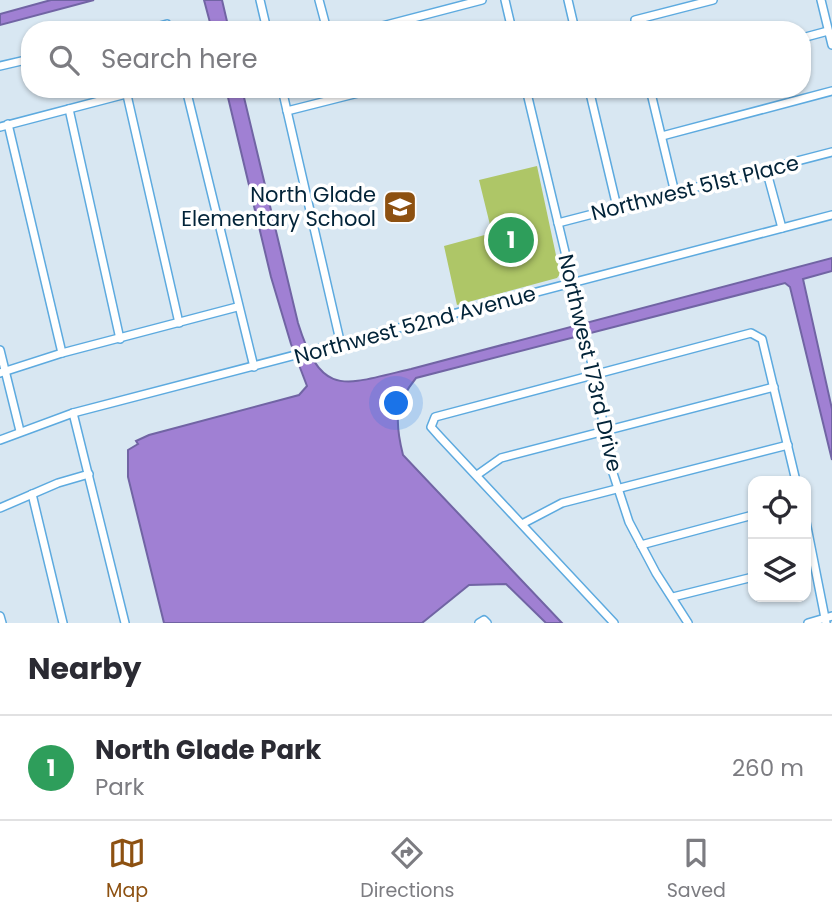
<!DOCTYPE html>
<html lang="en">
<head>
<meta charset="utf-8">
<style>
  body { margin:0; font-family:Poppins,sans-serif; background:#f7f7f7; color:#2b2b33 }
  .controls { position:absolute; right:21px; bottom:21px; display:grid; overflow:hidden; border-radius:14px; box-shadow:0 2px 5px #0004 }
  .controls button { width:63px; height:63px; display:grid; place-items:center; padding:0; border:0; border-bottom:2px solid #e1e1e2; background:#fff; color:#2b2b33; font:35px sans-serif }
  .you { position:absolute; left:397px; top:404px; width:24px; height:24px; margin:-18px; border:5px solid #fff; border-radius:50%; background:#1a73e8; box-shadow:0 0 0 10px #1a73e833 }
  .badge { display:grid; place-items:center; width:46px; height:46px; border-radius:50%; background:#8d5111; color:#fff; font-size:23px; font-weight:700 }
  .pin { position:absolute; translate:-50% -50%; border:4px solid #fff; box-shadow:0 2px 7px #0006 }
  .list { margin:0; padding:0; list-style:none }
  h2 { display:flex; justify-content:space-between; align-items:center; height:91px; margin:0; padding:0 28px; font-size:30px }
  h2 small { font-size:23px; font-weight:400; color:#7c7c81 }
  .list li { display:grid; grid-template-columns:46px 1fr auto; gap:21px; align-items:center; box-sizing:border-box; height:105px; padding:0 28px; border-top:2px solid #e1e1e2 }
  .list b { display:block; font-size:26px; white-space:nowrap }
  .list p { margin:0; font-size:23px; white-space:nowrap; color:#7c7c81 }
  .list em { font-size:23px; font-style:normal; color:#7c7c81 }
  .icon { flex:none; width:38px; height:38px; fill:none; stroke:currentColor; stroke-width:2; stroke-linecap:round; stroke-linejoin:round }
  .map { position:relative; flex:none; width:832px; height:623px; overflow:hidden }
  .search { position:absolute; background:#fff; box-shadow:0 2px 5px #0004; left:21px; right:21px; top:21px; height:77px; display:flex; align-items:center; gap:18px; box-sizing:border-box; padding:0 24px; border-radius:28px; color:#7c7c81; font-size:26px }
  .sheet { height:196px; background:#fff }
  nav { display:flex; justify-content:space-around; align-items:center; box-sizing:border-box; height:98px; border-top:2px solid #e1e1e2; background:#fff; font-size:19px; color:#7c7c81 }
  nav a { display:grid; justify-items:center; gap:4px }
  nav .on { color:#8d5111 }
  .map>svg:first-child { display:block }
  .green { fill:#aec667 }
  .water { fill:#a080d3; stroke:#7164a4; stroke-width:2 }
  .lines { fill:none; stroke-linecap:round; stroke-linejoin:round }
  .minor-casing { stroke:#5daadf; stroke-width:10 }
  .minor { stroke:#fff; stroke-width:7 }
  .labels { text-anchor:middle; stroke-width:7; stroke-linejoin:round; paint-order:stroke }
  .street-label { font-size:21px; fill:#022338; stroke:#fff }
  .poi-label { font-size:21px; fill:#022338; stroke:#fff; text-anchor:end }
</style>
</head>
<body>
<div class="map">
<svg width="832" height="623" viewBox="0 0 832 623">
  <rect width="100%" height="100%" fill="#d8e7f2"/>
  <!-- green -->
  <polygon class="green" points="537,166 560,274 557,278 457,305 444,246 492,233 479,180"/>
  <!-- water -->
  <g class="water">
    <polygon points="51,0 94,0 0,25 0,14"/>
    <polygon points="204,0 222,0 229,30 212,30"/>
    <path d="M 226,89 L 242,89 L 298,323 C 322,400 345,384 411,369 L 832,258 L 832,271 L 803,279 L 832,409 L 832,460 L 790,287 L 785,283 L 416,378 C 394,405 395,423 403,455 L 562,623 L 546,623 L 506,584 L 469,585 L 422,623 L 164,623 L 128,477 L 128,450 L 138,444 L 136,441 L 149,435 L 299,395 L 307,386 L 291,344 L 271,277 Z"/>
  </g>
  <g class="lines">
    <!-- minor casing -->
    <g class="minor-casing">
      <g id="minor">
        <polyline points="260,0 267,30"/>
        <polyline points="319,0 327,30"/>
        <polyline points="505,0 512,30"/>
        <polyline points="568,0 575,30"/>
        <polyline points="821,0 832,45"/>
        <polyline points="146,30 167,24 171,30"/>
        <polyline points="367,30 482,0"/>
        <polyline points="637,30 635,20 713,0"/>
        <polyline points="802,38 828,31"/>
        <polyline points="0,66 30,59"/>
        <polyline points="186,89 254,367"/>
        <polyline points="282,89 341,345"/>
        <polyline points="526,89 594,373 611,467 629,522 656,573 688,623"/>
        <polyline points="589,89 617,207"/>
        <polyline points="650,89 675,193"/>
        <polyline points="127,95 179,323"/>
        <polyline points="69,109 120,339"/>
        <polyline points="287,111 374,89"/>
        <polyline points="8,124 62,353"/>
        <polyline points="0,127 145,89"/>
        <polyline points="662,136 832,91"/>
        <polyline points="766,169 782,228"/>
        <polyline points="558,223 832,152"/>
        <polyline points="0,350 20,431"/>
        <polyline points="0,373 62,353 237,307"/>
        <polyline points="73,413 125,623"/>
        <polyline points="0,440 73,413 832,215"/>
        <polyline points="477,475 501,458 774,387"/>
        <polyline points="32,494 63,623"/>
        <polyline points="0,508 58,483 89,474"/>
        <polyline points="806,522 826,623"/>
        <polyline points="522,524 562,503 788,445"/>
        <polyline points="641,545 753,515"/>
        <polyline points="673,597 753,577"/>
        <polyline points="0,616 2,623"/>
        <polyline points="479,623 484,620 487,623"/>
        <polyline points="614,623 440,437 431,427 435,417 751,333 762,339 796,481"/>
        <polyline points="808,623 832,616"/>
      </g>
    </g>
    <!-- minor -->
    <use href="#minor" class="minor"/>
  </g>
  <!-- icons -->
  <defs>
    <g id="school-square" transform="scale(1.75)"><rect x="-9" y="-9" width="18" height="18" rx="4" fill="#8d5111" stroke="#fff"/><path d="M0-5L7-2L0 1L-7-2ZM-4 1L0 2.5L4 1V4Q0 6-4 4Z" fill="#fff"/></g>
  </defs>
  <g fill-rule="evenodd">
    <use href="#school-square" x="400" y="207"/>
  </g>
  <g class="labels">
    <!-- street labels -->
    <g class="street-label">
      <text transform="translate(695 188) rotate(-14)" y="7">Northwest 51st Place</text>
      <text transform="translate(415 325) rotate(-15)" y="7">Northwest 52nd Avenue</text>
      <text transform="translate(590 363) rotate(77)" y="7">Northwest 173rd Drive</text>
    </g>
    <!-- poi labels -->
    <g class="poi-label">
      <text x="376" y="202">North Glade<tspan x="376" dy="24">Elementary School</tspan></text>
    </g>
  </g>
</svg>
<div class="controls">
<button><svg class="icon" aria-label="locate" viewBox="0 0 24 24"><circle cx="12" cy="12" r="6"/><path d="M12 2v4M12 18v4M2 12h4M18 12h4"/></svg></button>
<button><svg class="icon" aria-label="layers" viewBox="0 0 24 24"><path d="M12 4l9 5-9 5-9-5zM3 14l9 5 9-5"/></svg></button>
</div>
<div class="you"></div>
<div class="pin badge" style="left:511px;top:240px;background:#2e9e5b">1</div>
<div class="search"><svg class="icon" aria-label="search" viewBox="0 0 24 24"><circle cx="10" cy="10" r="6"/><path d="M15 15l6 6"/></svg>Search here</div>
</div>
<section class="sheet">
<h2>Nearby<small></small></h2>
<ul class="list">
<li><span class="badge" style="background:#2e9e5b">1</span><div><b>North Glade Park</b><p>Park</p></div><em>260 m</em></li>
</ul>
</section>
<nav>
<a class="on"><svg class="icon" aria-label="map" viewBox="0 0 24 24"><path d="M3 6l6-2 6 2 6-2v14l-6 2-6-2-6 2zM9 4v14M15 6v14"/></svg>Map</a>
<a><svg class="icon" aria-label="directions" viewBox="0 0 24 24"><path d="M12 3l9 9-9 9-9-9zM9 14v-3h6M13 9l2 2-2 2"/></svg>Directions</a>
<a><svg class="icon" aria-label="saved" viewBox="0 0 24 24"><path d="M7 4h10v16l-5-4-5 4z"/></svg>Saved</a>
</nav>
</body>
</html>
